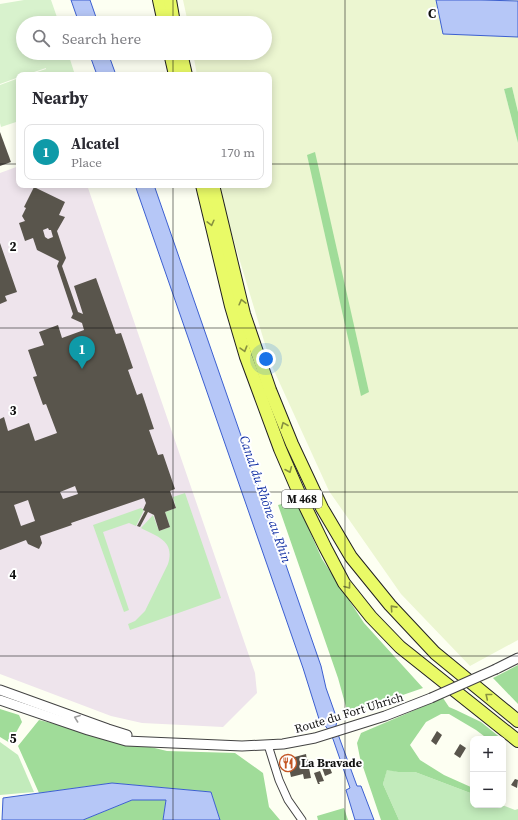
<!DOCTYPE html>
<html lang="en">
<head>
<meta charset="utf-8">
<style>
  body { margin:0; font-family:"Source Serif 4",serif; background:#f7f7f7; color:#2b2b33 }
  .controls { position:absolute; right:12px; bottom:12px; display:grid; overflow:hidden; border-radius:8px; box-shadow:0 2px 10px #0003 }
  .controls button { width:36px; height:36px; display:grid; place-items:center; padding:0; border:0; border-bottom:1px solid #e1e1e2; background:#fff; color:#2b2b33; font:20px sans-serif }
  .you { position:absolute; left:266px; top:359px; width:14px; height:14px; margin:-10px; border:3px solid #fff; border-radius:50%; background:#1a73e8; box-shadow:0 0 0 6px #1a73e833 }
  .badge { display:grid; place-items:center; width:26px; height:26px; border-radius:50%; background:#c35624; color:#fff; font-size:13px; font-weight:700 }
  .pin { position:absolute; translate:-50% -33px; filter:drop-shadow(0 1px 2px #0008) }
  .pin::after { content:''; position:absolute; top:21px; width:14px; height:12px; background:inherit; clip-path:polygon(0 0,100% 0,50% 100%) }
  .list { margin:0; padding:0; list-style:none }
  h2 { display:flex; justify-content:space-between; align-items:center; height:52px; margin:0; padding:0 16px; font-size:17px }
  h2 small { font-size:13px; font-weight:400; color:#7c7c81 }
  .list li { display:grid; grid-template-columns:26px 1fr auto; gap:12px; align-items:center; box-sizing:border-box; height:56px; margin:0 8px 8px; padding:0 8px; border:1px solid #e1e1e2; border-radius:8px }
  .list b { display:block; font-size:15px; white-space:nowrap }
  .list p { margin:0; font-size:13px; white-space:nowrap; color:#7c7c81 }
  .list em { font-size:13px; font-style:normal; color:#7c7c81 }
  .icon { flex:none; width:22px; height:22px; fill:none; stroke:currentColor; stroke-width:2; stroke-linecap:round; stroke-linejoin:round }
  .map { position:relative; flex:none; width:518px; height:820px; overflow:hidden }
  .search { position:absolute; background:#fff; box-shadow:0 2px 10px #0003; left:16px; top:16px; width:256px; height:44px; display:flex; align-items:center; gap:10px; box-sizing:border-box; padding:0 14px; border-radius:22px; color:#7c7c81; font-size:15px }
  .panel { position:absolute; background:#fff; box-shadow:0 2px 10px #0003; left:16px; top:72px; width:256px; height:116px; border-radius:8px }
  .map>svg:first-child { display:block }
  .industrial { fill:#eee4ec }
  .farmland { fill:#ecf6d1 }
  .green { fill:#c2ebbb }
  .forest { fill:#a0dc99 }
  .pitch { fill:#d8f2cd }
  .water { fill:#b6c7f7; stroke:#3c5fd0 }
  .building { fill:#59554c; fill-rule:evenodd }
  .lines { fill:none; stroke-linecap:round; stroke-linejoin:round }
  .minor-casing { stroke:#434343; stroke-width:9 }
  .tertiary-casing { stroke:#434343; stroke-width:11 }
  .primary-casing { stroke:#212121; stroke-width:14 }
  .minor { stroke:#fff; stroke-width:7 }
  .tertiary { stroke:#fff; stroke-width:9 }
  .primary { stroke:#e9fa67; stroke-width:12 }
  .tertiary-bridge-casing { stroke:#434343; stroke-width:11; stroke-linecap:butt }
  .tertiary-bridge { stroke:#fff; stroke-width:9 }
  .oneway { stroke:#879140 }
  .oneway2 { stroke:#9f9f9f }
  .grid { fill:none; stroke:#101010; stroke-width:1; stroke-opacity:0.55 }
  .labels { text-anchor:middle; stroke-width:4; stroke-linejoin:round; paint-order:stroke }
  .shield { fill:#fff; stroke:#585858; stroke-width:1 }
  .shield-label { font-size:11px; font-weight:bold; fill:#101010 }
  .street-label { font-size:12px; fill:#101010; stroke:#fff }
  .poi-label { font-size:12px; font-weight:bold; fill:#101010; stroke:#fff; text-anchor:start }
  .water-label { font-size:13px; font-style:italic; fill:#1533a5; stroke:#fff }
  .grid-label { font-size:13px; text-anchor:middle; font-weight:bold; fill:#101010; stroke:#fff; stroke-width:4; stroke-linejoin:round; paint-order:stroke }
</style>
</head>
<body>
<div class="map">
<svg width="518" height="820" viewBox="0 0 518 820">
  <rect width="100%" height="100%" fill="#fdfff2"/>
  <!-- industrial -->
  <polygon class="industrial" points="19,166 19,185 87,185 255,673 257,693 223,727 142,723 111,716 0,674 0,173"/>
  <!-- farmland -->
  <polygon class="farmland" points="183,0 518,0 518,112 512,87 504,89 518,143 518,640 470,666 401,594 329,491 271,364 217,185 269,185 269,75 197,75 193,53 265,53 265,23 188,23"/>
  <!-- green -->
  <g class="green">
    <path d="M 185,493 L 221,598 L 130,630 L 128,624 L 135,621 L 145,611 L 168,564 C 175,541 158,537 141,528 L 153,515 L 159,531 L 170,527 L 165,512 L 176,508 L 173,497 Z"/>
    <polygon points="141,508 144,510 136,526 129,523 103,532 129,610 124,612 93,525"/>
    <polygon points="0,742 18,755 34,792 0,795"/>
    <polygon points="387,769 398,772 415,772 473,794 473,805 502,805 515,810 518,809 518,820 399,820 383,784"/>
  </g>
  <!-- forest -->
  <g class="forest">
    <polygon points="512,87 518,112 518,143 504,89"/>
    <polygon points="315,152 369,392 361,396 307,155"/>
    <polygon points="296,500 322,559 364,623 423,688 348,714 338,678 278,505"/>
    <polygon points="518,665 518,704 493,678"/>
    <polygon points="443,698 449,707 456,710 481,722 502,739 488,739 476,730 449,714 441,714 426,722 410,745 420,760 444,775 473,788 473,794 415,772 398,772 387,770 383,784 399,820 381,820 360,758 357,743 361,733"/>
    <polygon points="0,709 19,715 22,722 10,743 0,737"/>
    <polygon points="39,720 167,751 235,753 263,773 269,807 280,820 220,820 211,792 112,783 39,793 18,746"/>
    <polygon points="132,800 166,800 163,820 75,820 83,820"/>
    <polygon points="344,808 348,820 318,820 317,816"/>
  </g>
  <!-- pitch -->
  <g class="pitch">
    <polygon points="24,0 51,0 59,23 23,23 23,53 68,53 75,75 28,75 46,69 46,68 25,75 19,75 19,77 0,84 0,4"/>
    <polygon points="19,78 19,121 1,127 0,123 0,85"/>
  </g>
  <!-- water -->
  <g class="water">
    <polygon points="71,0 90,0 98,23 79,23"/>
    <polygon points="436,0 481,0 518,1 518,37 443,34"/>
    <polygon points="89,53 108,53 116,75 97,75"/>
    <polygon points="135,185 154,185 321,666 326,688 337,719 336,726 339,737 357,786 361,786 374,820 355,820 346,790 350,788 333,739 327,728 319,719 303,668"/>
    <polygon points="112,783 211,792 220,820 163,820 166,800 132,800 83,820 2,820 3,798"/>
  </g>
  <!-- building -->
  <g class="building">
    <polygon points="0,132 11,162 0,166"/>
    <path d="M 34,187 L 65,202 L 59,215 L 65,217 L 57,231 L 66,258 L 62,266 L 78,312 L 83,314 L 74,286 L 96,278 L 116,334 L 121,333 L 133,368 L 128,370 L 137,395 L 142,393 L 154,429 L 149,430 L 158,455 L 163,454 L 175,489 L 170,491 L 176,508 L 165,512 L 170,527 L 159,531 L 154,515 L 148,512 L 140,527 L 137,526 L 145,511 L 143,510 L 146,503 L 144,498 L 71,523 L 72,525 L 40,536 L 42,543 L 39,549 L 28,544 L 26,540 L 0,550 L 0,419 L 4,417 L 8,431 L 29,423 L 35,441 L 57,433 L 46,404 L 43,405 L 33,377 L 37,376 L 28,350 L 44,345 L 39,332 L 58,325 L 62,338 L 84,330 L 82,323 L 71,318 L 73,314 L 57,266 L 59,261 L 37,250 L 33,238 L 25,241 L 19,223 L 25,221 L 22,216 L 26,208 L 24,207 ZM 48,228 L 49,230 L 51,230 L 53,237 L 48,239 L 45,237 L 43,230 ZM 75,486 L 78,494 L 63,499 L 60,492 ZM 28,500 L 35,521 L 21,526 L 14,505 Z"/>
    <polygon points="0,243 17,292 5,296 7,301 0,304"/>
    <polygon points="437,731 442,735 436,745 431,741"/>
    <polygon points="460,744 466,748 460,758 454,754"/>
    <polygon points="306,754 307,760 308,759 309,763 308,763 311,778 304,779 303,774 291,777 287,759"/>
    <polygon points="328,763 332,773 325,776 321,765"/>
    <polygon points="320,771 324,781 319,782 320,784 318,784 314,773"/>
    <polygon points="515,779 518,780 517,788 511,785"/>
  </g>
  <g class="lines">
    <!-- minor casing -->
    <g class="minor-casing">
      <polyline id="minor" points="268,745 279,780 288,800 302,820"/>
    </g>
    <!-- tertiary casing -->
    <g class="tertiary-casing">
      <g id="tertiary">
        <polyline points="496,669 518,658"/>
        <polyline points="0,690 108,729 127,735"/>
        <polyline points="0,700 88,730 126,741 242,746 283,744 315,738 385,716 431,698"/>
      </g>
    </g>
    <!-- primary casing -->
    <g class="primary-casing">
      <g id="primary">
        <polyline points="159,0 164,23"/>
        <polyline points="170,0 174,23"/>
        <polyline points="170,53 175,75"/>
        <polyline points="181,53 186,75"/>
        <polyline points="202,185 231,306 246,357 280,449 302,500 325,547 344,583 371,617 400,647 518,741"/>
        <polyline points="213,185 244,314 270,390 292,444 322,508 351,557 390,605 435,653 518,721"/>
      </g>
    </g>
    <!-- minor -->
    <use href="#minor" class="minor"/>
    <!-- tertiary -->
    <use href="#tertiary" class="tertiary"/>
    <!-- primary -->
    <use href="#primary" class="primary"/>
    <!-- tertiary-bridge casing -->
    <g class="tertiary-bridge-casing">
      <polyline id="tertiary-bridge" points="431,698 496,669"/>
    </g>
    <!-- tertiary-bridge -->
    <use href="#tertiary-bridge" class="tertiary-bridge"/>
  </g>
  <!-- one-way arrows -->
  <defs><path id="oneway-chevron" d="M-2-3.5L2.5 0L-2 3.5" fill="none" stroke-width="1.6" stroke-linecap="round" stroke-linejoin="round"/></defs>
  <g class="oneway">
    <use href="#oneway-chevron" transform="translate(211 223) rotate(76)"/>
    <use href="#oneway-chevron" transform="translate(242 302) rotate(-104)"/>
    <use href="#oneway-chevron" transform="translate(244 349) rotate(74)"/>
    <use href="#oneway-chevron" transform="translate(284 425) rotate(-112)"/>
    <use href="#oneway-chevron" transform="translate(289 470) rotate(67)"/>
    <use href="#oneway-chevron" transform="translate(348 586) rotate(53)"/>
    <use href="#oneway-chevron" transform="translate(393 608) rotate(-132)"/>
    <use href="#oneway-chevron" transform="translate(488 696) rotate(-141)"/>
  </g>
  <use class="oneway2" href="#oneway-chevron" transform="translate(77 718) rotate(-160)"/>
  <!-- grid -->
  <path class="grid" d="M 173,0 L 173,23M 345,0 L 345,820M 173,53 L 173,75M 0,164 L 19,164M 269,164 L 518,164M 173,185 L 173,820M 0,328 L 518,328M 0,492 L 518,492M 0,656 L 518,656"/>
  <!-- icons -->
  <defs>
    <g id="restaurant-ring" transform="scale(0.9)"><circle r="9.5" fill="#fff" stroke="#c35624" stroke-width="1.5"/><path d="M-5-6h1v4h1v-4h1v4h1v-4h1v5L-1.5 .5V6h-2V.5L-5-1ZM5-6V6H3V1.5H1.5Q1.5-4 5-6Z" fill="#c35624"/></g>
  </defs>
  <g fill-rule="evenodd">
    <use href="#restaurant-ring" x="288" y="763"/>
  </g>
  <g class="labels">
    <!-- shield labels -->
    <rect class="shield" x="282" y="490" width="40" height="18" rx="3"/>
    <g class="shield-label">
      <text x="302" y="503">M 468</text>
    </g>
    <!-- street labels -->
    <g class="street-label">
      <text transform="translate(349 713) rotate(-17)" y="4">Route du Fort Uhrich</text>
    </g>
    <!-- poi labels -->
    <g class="poi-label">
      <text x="301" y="767">La Bravade</text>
    </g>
    <!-- water labels -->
    <g class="water-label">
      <text transform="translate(266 499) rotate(71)" y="5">Canal du Rhône au Rhin</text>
    </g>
  </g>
  <g class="grid-label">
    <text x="432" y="18">C</text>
    <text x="13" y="251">2</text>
    <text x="13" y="415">3</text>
    <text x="13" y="579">4</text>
    <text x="13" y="743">5</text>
  </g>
</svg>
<div class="controls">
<button>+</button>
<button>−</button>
</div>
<div class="you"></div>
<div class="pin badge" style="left:82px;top:369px;background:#0f9aa8">1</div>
<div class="search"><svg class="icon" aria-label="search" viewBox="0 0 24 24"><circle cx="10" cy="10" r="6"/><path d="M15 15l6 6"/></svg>Search here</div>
<section class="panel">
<h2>Nearby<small></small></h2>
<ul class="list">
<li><span class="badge" style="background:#0f9aa8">1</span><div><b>Alcatel</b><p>Place</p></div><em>170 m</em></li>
</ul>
</section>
</div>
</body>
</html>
